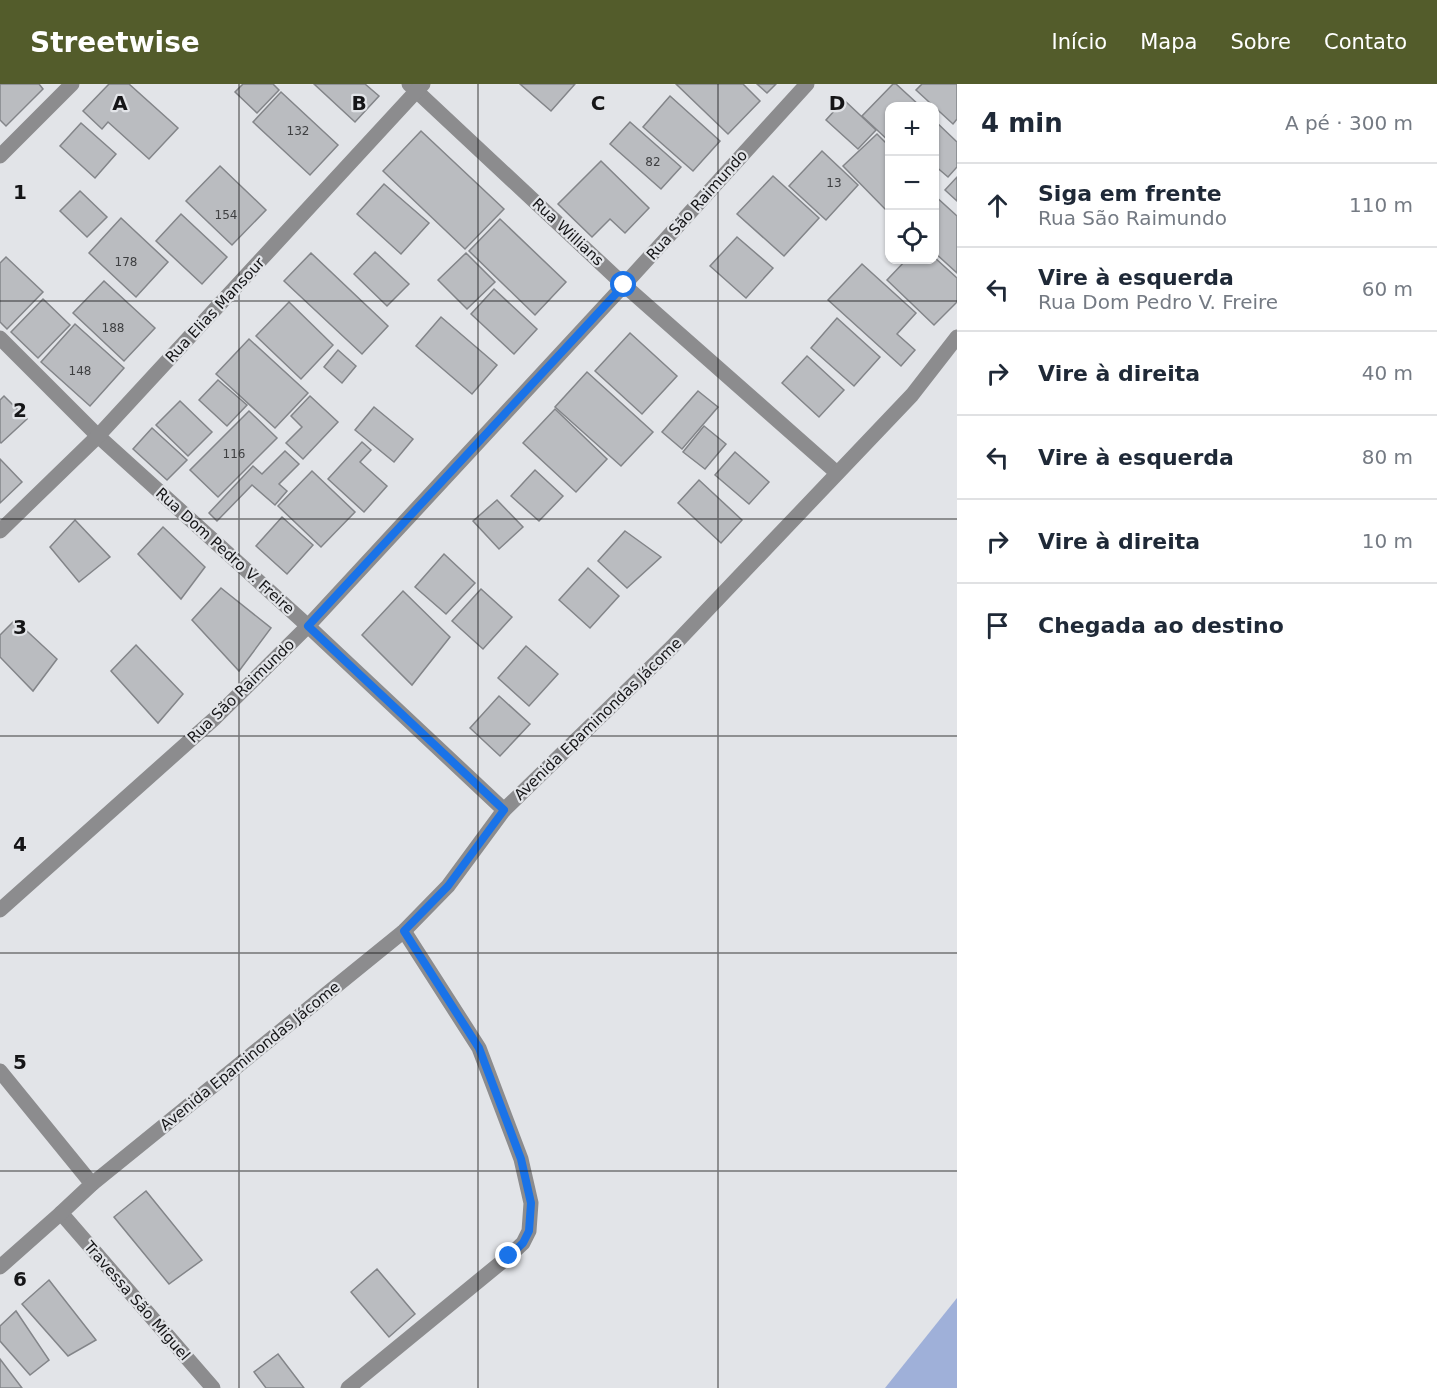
<!DOCTYPE html>
<html lang="pt">
<head>
<meta charset="utf-8">
<style>
  body { margin:0; font-family:"DejaVu Sans",sans-serif; background:#f2f2f3; color:#1f2937 }
  .controls { position:absolute; right:18px; top:18px; display:grid; overflow:hidden; border-radius:12px; box-shadow:0 2px 4px #0004 }
  .controls button { width:54px; height:54px; display:grid; place-items:center; padding:0; border:0; border-bottom:2px solid #e0e1e3; background:#fff; color:#1f2937; font:30px sans-serif }
  .stop { position:absolute; width:18px; height:18px; margin:-14px; border:4px solid #1a73e8; border-radius:50%; background:#fff }
  .stop.end { background:#1a73e8; border-color:#fff; box-shadow:0 2px 6px #0008 }
  .list { margin:0; padding:0; list-style:none }
  h2 { display:flex; justify-content:space-between; align-items:center; height:78px; margin:0; padding:0 24px; font-size:26px }
  h2 small { font-size:20px; font-weight:400; color:#747a83 }
  .list li { display:grid; grid-template-columns:39px 1fr auto; gap:18px; align-items:center; box-sizing:border-box; height:84px; padding:0 24px; border-top:2px solid #e0e1e3 }
  .list b { display:block; font-size:22px; white-space:nowrap }
  .list p { margin:0; font-size:20px; white-space:nowrap; color:#747a83 }
  .list em { font-size:20px; font-style:normal; color:#747a83 }
  .icon { flex:none; width:33px; height:33px; fill:none; stroke:currentColor; stroke-width:2; stroke-linecap:round; stroke-linejoin:round }
  .map { position:relative; flex:none; width:957px; height:1304px; overflow:hidden }
  header { display:flex; align-items:center; gap:36px; box-sizing:border-box; height:84px; padding:0 30px; background:#535c2b; color:#fff }
  header strong { font-size:28px }
  nav { display:flex; gap:33px; margin-inline-start:auto; font-size:21px }
  main { display:flex }
  aside { flex:1; background:#fff }
  .map>svg:first-child { display:block }
  .water { fill:#9fb0d9 }
  .building { fill:#babcc0; stroke:#838589; stroke-width:1.5 }
  .lines { fill:none; stroke-linecap:round; stroke-linejoin:round }
  .street { stroke:#8c8c8e; stroke-width:15 }
  .route { stroke:#1a73e8; stroke-width:8 }
  .grid { fill:none; stroke:#151517; stroke-width:1.5; stroke-opacity:0.55 }
  .labels { text-anchor:middle; stroke-width:4.5; stroke-linejoin:round; paint-order:stroke }
  .number-label { font-size:12px; fill:#3e3f41 }
  .street-label { font-size:15px; fill:#151517; stroke:#e2e4e8 }
  .grid-label { font-size:20px; text-anchor:middle; font-weight:bold; fill:#151517; stroke:#e2e4e8; stroke-width:4.5; stroke-linejoin:round; paint-order:stroke }
</style>
</head>
<body>
<header>
<strong>Streetwise</strong>
<nav><a>Início</a><a>Mapa</a><a>Sobre</a><a>Contato</a></nav>
</header>
<main>
<div class="map">
<svg width="957" height="1304" viewBox="0 0 957 1304">
  <rect width="100%" height="100%" fill="#e2e4e8"/>
  <!-- water -->
  <polygon class="water" points="957,1214 957,1304 885,1304"/>
  <!-- building -->
  <g class="building">
    <polygon points="0,0 39,0 43,5 6,42 0,36"/>
    <polygon points="109,0 129,0 178,44 149,75 108,38 102,45 83,27"/>
    <polygon points="243,0 273,0 279,6 257,29 235,8"/>
    <polygon points="314,0 365,0 379,12 355,38"/>
    <polygon points="520,0 575,0 551,27"/>
    <polygon points="676,0 743,0 760,17 728,50"/>
    <polygon points="757,0 776,0 767,9"/>
    <polygon points="893,0 896,0 920,22 890,22 890,58 862,32"/>
    <polygon points="922,0 957,0 957,35 953,40 916,6"/>
    <polygon points="281,8 338,61 310,91 253,38"/>
    <polygon points="670,12 720,57 693,87 643,43"/>
    <polygon points="844,16 876,46 858,65 826,36"/>
    <polygon points="934,36 957,58 957,83 948,93 934,81"/>
    <polygon points="630,38 681,83 661,105 610,60"/>
    <polygon points="81,39 116,70 95,94 60,62"/>
    <polygon points="421,47 504,125 465,165 383,87"/>
    <polygon points="877,50 890,63 890,122 886,126 843,82"/>
    <polygon points="822,67 858,101 826,136 789,102"/>
    <polygon points="601,77 649,124 625,149 610,135 592,153 558,120"/>
    <polygon points="220,82 266,126 232,161 186,117"/>
    <polygon points="773,92 819,134 784,172 737,130"/>
    <polygon points="957,93 957,117 945,106"/>
    <polygon points="384,100 429,139 401,170 357,130"/>
    <polygon points="80,107 107,133 87,153 60,127"/>
    <polygon points="934,111 957,132 957,189 934,168"/>
    <polygon points="181,130 227,173 202,200 156,157"/>
    <polygon points="121,134 168,178 136,213 89,169"/>
    <polygon points="500,135 566,198 535,231 469,167"/>
    <polygon points="737,153 773,184 746,214 710,182"/>
    <polygon points="375,168 409,200 387,222 354,190"/>
    <polygon points="311,169 388,242 362,270 284,197"/>
    <polygon points="466,169 495,198 467,225 438,196"/>
    <polygon points="6,173 43,208 7,245 0,238 0,179"/>
    <polygon points="934,173 957,194 957,218 934,241 887,196 906,176 934,176"/>
    <polygon points="862,180 916,229 897,250 915,266 901,282 828,216"/>
    <polygon points="104,197 155,244 124,277 73,229"/>
    <polygon points="494,205 537,245 514,270 471,230"/>
    <polygon points="43,215 70,241 38,274 11,248"/>
    <polygon points="289,218 333,261 301,295 256,252"/>
    <polygon points="441,233 497,281 472,310 416,262"/>
    <polygon points="837,234 880,273 854,302 811,264"/>
    <polygon points="75,240 124,284 90,322 41,278"/>
    <polygon points="630,249 677,292 642,330 595,287"/>
    <polygon points="249,255 308,309 275,344 216,290"/>
    <polygon points="338,266 356,282 342,299 324,283"/>
    <polygon points="807,272 844,306 819,333 782,299"/>
    <polygon points="587,288 653,348 621,382 555,323"/>
    <polygon points="218,296 247,321 227,342 199,316"/>
    <polygon points="698,307 718,323 682,365 662,348"/>
    <polygon points="4,312 27,335 1,359 0,358 0,316"/>
    <polygon points="310,312 338,338 303,375 286,359 302,343 291,332"/>
    <polygon points="180,317 212,348 188,372 156,341"/>
    <polygon points="374,323 413,355 394,378 355,346"/>
    <polygon points="555,325 607,375 576,408 523,359"/>
    <polygon points="249,327 277,354 218,413 190,386"/>
    <polygon points="704,342 726,360 705,385 683,368"/>
    <polygon points="152,344 187,376 167,396 133,365"/>
    <polygon points="362,358 371,366 360,378 387,402 364,428 328,395"/>
    <polygon points="285,367 299,380 279,400 287,407 275,421 252,401 217,437 209,429 253,382 262,390"/>
    <polygon points="735,368 769,398 749,420 715,391"/>
    <polygon points="0,375 22,398 0,419"/>
    <polygon points="535,386 563,412 539,437 511,412"/>
    <polygon points="312,387 355,428 321,463 278,422"/>
    <polygon points="699,396 742,436 721,459 678,419"/>
    <polygon points="497,416 523,443 499,465 473,437"/>
    <polygon points="282,433 313,461 287,490 256,462"/>
    <polygon points="75,436 110,473 79,498 50,463"/>
    <polygon points="163,443 205,483 181,515 138,470"/>
    <polygon points="625,447 661,473 627,504 598,477"/>
    <polygon points="444,470 475,499 446,530 415,503"/>
    <polygon points="588,484 619,512 590,544 559,516"/>
    <polygon points="221,504 271,544 239,587 192,536"/>
    <polygon points="481,505 512,533 483,565 452,537"/>
    <polygon points="403,507 450,553 412,601 362,551"/>
    <polygon points="15,536 57,575 33,607 0,573 0,551"/>
    <polygon points="136,561 183,610 158,639 111,587"/>
    <polygon points="526,562 558,590 529,622 498,594"/>
    <polygon points="499,612 530,640 500,672 470,644"/>
    <polygon points="146,1107 202,1176 169,1200 114,1133"/>
    <polygon points="377,1185 415,1230 389,1253 351,1208"/>
    <polygon points="49,1196 96,1256 68,1272 22,1220"/>
    <polygon points="16,1227 49,1276 30,1291 0,1257 0,1242"/>
    <polygon points="278,1270 304,1304 266,1304 254,1288"/>
    <polygon points="0,1275 22,1304 0,1304"/>
  </g>
  <g class="lines">
    <!-- street -->
    <g class="street">
      <polyline points="409,0 624,201 837,389"/>
      <polyline points="0,72 72,0"/>
      <polyline points="0,254 98,352 308,542 504,726"/>
      <polyline points="0,447 98,352 423,0"/>
      <polyline points="0,826 214,635 308,542 624,201 807,0"/>
      <polyline points="0,987 92,1100"/>
      <polyline points="61,1129 213,1304"/>
      <polyline points="0,1183 61,1129 92,1100 404,847 448,802 504,726 672,563 912,311 957,253"/>
      <polyline points="348,1304 509,1172 523,1159 529,1147 531,1119 521,1075 479,964 404,847"/>
    </g>
  </g>
  <g class="lines">
    <!-- route -->
    <polyline class="route" points="509,1172 523,1159 529,1147 531,1119 521,1075 479,964 404,847 448,802 504,726 308,542 624,201"/>
  </g>
  <!-- grid -->
  <path class="grid" d="M 239,0 L 239,1304M 478,0 L 478,1304M 718,0 L 718,1304M 0,217 L 957,217M 0,435 L 957,435M 0,652 L 957,652M 0,869 L 957,869M 0,1087 L 957,1087"/>
  <g class="labels">
    <!-- number labels -->
    <g class="number-label">
      <text x="298" y="51">132</text>
      <text x="653" y="82">82</text>
      <text x="834" y="103">13</text>
      <text x="226" y="135">154</text>
      <text x="126" y="182">178</text>
      <text x="113" y="248">188</text>
      <text x="80" y="291">148</text>
      <text x="234" y="374">116</text>
    </g>
    <!-- street labels -->
    <g class="street-label">
      <text transform="translate(697 121) rotate(-48)" y="5">Rua São Raimundo</text>
      <text transform="translate(568 148) rotate(43)" y="5">Rua Willians</text>
      <text transform="translate(215 226) rotate(-47)" y="5">Rua Elias Mansour</text>
      <text transform="translate(225 467) rotate(42)" y="5">Rua Dom Pedro V. Freire</text>
      <text transform="translate(241 607) rotate(-44)" y="5">Rua São Raimundo</text>
      <text transform="translate(598 635) rotate(-44)" y="5">Avenida Epaminondas Jácome</text>
      <text transform="translate(250 972) rotate(-39)" y="5">Avenida Epaminondas Jácome</text>
      <text transform="translate(137 1217) rotate(49)" y="5">Travessa São Miguel</text>
    </g>
  </g>
  <g class="grid-label">
    <text x="120" y="26">A</text>
    <text x="359" y="26">B</text>
    <text x="598" y="26">C</text>
    <text x="837" y="26">D</text>
    <text x="20" y="115">1</text>
    <text x="20" y="333">2</text>
    <text x="20" y="550">3</text>
    <text x="20" y="767">4</text>
    <text x="20" y="985">5</text>
    <text x="20" y="1202">6</text>
  </g>
</svg>
<div class="controls">
<button>+</button>
<button>−</button>
<button><svg class="icon" aria-label="locate" viewBox="0 0 24 24"><circle cx="12" cy="12" r="6"/><path d="M12 2v4M12 18v4M2 12h4M18 12h4"/></svg></button>
</div>
<div class="stop" style="left:624px;top:201px"></div>
<div class="stop end" style="left:509px;top:1172px"></div>
</div>
<aside>
<h2>4 min<small>A pé · 300 m</small></h2>
<ul class="list">
<li><svg class="icon" aria-label="ahead" viewBox="0 0 24 24"><path d="M12 20V5M6 11l6-6 6 6"/></svg><div><b>Siga em frente</b><p>Rua São Raimundo</p></div><em>110 m</em></li>
<li><svg class="icon" aria-label="left" viewBox="0 0 24 24"><path d="M17 20v-9H6M10 6l-5 5 5 5"/></svg><div><b>Vire à esquerda</b><p>Rua Dom Pedro V. Freire</p></div><em>60 m</em></li>
<li><svg class="icon" aria-label="right" viewBox="0 0 24 24"><path d="M7 20v-9h11M14 6l5 5-5 5"/></svg><div><b>Vire à direita</b></div><em>40 m</em></li>
<li><svg class="icon" aria-label="left" viewBox="0 0 24 24"><path d="M17 20v-9H6M10 6l-5 5 5 5"/></svg><div><b>Vire à esquerda</b></div><em>80 m</em></li>
<li><svg class="icon" aria-label="right" viewBox="0 0 24 24"><path d="M7 20v-9h11M14 6l5 5-5 5"/></svg><div><b>Vire à direita</b></div><em>10 m</em></li>
<li><svg class="icon" aria-label="arrive" viewBox="0 0 24 24"><path d="M6 21V4h12l-3 4 3 4H6"/></svg><div><b>Chegada ao destino</b></div></li>
</ul>
</aside>
</main>
</body>
</html>
